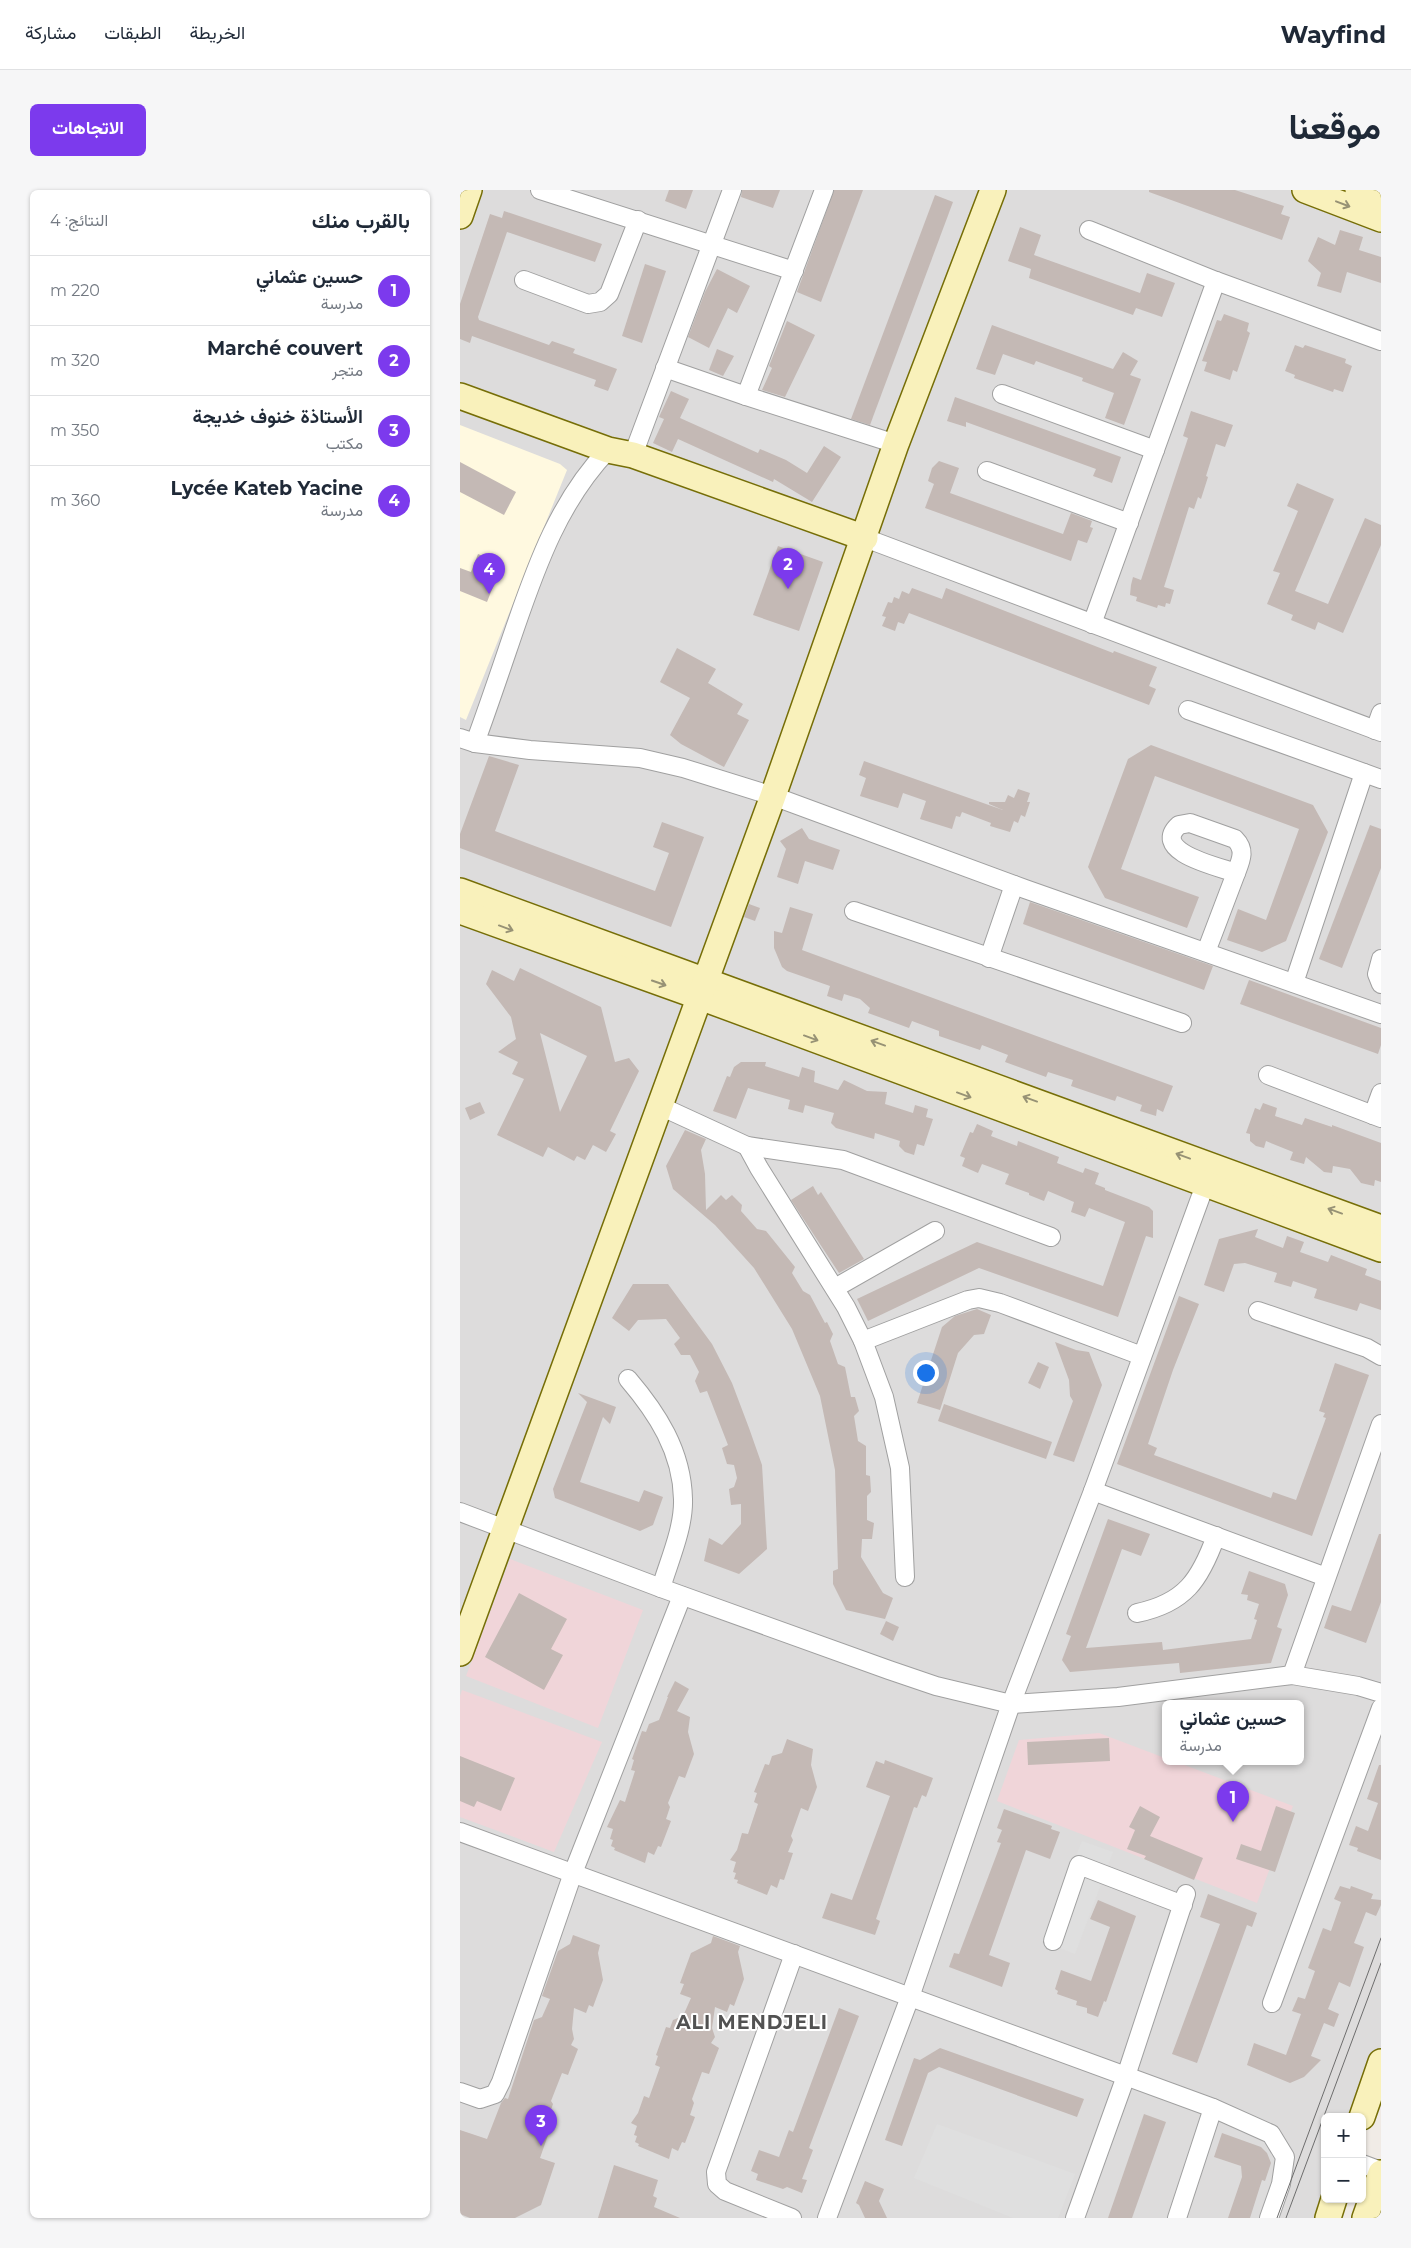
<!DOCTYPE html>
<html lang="ar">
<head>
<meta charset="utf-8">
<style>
  body { margin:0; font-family:Montserrat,Vazirmatn,sans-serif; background:#f6f6f7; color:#1f2937; direction:rtl }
  .controls { position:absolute; right:15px; bottom:15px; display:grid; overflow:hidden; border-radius:8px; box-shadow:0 1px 4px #0004 }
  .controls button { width:45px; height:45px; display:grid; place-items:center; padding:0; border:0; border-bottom:1px solid #e0e1e3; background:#fff; color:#1f2937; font:25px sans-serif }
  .you { position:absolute; left:465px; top:1182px; width:18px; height:18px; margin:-12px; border:4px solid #fff; border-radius:50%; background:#1a73e8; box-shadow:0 0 0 8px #1a73e833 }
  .badge { display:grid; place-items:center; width:32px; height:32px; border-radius:50%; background:#7c3aed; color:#fff; font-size:16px; font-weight:700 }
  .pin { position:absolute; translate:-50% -41px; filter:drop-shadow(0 1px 2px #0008) }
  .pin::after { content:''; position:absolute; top:26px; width:18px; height:15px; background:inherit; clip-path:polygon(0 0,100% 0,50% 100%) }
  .popup { position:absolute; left:702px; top:1510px; width:142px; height:65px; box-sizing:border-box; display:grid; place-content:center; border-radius:8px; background:#fff; filter:drop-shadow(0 1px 4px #0005); font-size:16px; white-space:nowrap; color:#747a83 }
  .popup b { font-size:19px; color:#1f2937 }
  .popup::after { content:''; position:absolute; left:50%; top:100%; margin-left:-10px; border:10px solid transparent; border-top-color:#fff }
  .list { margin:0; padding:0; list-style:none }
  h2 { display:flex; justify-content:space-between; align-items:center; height:65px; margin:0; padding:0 20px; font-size:21px }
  h2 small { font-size:16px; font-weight:400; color:#747a83 }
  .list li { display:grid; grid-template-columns:32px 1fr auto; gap:15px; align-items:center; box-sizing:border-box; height:70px; padding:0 20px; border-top:1px solid #e0e1e3 }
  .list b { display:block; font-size:19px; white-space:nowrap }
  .list p { margin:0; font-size:16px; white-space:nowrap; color:#747a83 }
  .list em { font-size:16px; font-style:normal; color:#747a83 }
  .map { position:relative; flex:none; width:921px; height:2028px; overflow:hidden; direction:ltr; border-radius:8px }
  header { display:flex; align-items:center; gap:30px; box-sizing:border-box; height:70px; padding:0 25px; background:#fff; border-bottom:1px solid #e0e1e3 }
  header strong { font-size:24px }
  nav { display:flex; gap:28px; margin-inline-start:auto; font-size:18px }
  .intro { display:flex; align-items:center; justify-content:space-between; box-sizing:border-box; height:120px; padding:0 30px }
  h1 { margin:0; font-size:35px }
  .button { padding:12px 22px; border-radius:8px; background:#7c3aed; color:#fff; font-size:18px; font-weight:700 }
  main { display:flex; gap:30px; padding:0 30px }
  aside { flex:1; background:#fff; border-radius:8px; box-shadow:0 1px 4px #0004 }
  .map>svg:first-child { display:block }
  .residential { fill:#dddcdc; fill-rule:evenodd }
  .commercial { fill:#f0d5d9 }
  .education { fill:#fff9e0 }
  .parking { fill:#dfdfdf }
  .building { fill:#c4b9b5; fill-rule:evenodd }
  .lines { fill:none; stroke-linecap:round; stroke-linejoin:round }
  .street-casing { stroke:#a0a0a0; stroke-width:20 }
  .secondary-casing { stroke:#766e07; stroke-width:28 }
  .street { stroke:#fff; stroke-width:18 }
  .secondary { stroke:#f9f1bb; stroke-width:25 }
  .tram { stroke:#6d6d6d; stroke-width:1 }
  .oneway { stroke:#979275 }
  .labels { text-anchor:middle; stroke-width:4; stroke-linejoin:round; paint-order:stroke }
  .district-label { font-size:19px; font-weight:bold; letter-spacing:1px; fill:#525252; stroke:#fff }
</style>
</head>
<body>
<header>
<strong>Wayfind</strong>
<nav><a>الخريطة</a><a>الطبقات</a><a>مشاركة</a></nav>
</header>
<div class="intro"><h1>موقعنا</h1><a class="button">الاتجاهات</a></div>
<main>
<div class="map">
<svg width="921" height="2028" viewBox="0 0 921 2028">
  <rect width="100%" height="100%" fill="#f0ebe6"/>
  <!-- residential -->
  <path class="residential" d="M 0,0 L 837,0 L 921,31 L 921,1872 L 902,1927 L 865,1927 L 865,2009 L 868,2028 L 0,2028 ZM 706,1513 L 840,1513 L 840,1571 L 706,1571 Z"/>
  <!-- commercial -->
  <g class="commercial">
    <polygon points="50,1369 183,1420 138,1538 6,1486"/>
    <polygon points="2,1500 142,1552 94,1662 0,1627 0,1506"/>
    <polygon points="639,1543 705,1568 706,1571 714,1571 833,1616 797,1713 537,1611 559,1550"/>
  </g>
  <!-- education -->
  <polygon class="education" points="0,235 100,274 107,280 6,530 0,527"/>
  <!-- parking -->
  <g class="parking">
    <polygon points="622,1651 653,1662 615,1764 582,1751"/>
    <polygon points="477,1934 615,1984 598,2028 553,2028 454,1988"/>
  </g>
  <!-- building -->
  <g class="building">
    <polygon points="209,0 233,0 226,19 205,11"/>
    <polygon points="282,0 320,0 313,18 281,7"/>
    <polygon points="374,0 403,0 361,112 337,102"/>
    <polygon points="689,0 775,0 824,16 821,24 830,27 822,50 689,2"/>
    <polygon points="475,5 493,12 410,235 391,229"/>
    <polygon points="44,21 142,54 135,72 47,42 18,127 19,130 89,155 92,151 115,159 113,163 157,179 148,201 134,196 136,190 12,146 10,153 0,149 0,114 30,24 42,28"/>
    <polygon points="560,37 581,45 574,65 680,103 687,83 715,93 702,127 676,118 673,125 569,88 571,79 548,71"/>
    <polygon points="880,40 903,47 899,60 921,67 921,93 887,82 881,103 857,96 861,83 848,71 858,47 875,55"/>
    <polygon points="185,74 206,81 182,153 162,146"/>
    <polygon points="257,79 290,96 277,123 268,118 249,158 228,147 245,102"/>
    <polygon points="764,124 789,133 787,141 790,143 777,182 773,180 770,190 744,181 747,172 742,171 757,130 761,131"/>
    <polygon points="327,131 355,145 325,207 302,200 312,178 309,176"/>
    <polygon points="532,135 653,179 663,162 678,171 670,185 681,189 664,235 645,228 654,203 622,191 623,188 576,171 574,175 543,164 535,185 516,179"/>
    <polygon points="835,155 843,158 845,155 886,169 885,173 892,176 883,202 874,199 873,202 834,188 835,185 825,181"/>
    <polygon points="257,159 274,166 263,186 249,180"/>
    <polygon points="211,201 229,209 220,228 298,263 300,259 326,270 347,283 364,256 381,267 352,312 314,289 313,292 218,249 212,262 193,253 204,229 199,227"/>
    <polygon points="495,207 661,267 652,293 633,286 636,279 506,232 506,237 487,231"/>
    <polygon points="731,221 773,235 765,257 756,254 746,286 748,287 741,309 738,307 734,319 729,317 704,397 714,400 710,414 706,413 705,417 698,415 697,418 676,411 677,407 670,405 671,395 673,387 681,390 728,248 723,246"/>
    <polygon points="479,271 499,278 490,303 603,344 611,323 632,331 630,337 633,338 627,353 618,350 611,371 465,318 474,294 468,291 472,278"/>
    <polygon points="0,272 56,302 44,325 0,302"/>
    <polygon points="837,293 874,309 835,401 868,414 905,328 921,335 921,355 883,443 858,432 855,440 831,430 833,425 807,414 820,383 813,381 838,321 827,316"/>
    <polygon points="318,356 363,372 339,441 293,425"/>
    <polygon points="18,364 42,374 27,412 0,401 0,378 11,382"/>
    <polygon points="452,398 482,409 486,398 653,463 654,461 697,477 689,496 696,499 689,515 449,423 444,434 438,432 435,441 422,436 426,427 422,426 428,412 432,413 434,407 439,409 442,401 449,404"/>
    <polygon points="217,458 256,479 248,493 283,514 277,524 289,530 264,577 221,554 210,545 230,508 200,492"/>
    <polygon points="691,555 853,615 868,642 826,751 802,762 767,750 778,719 806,730 839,639 695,586 661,679 739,707 727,738 645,708 628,677 668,569"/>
    <polygon points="29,566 59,575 35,641 195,701 209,663 193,657 202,632 244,647 211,737 0,658 0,644"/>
    <polygon points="404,571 543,620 529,614 529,612 545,612 548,605 554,608 558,599 570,603 567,612 570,612 565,627 561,625 558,633 554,631 550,642 530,636 531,633 502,622 500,627 496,626 492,639 460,629 466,611 443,603 438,618 400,606 406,588 399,585"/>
    <polygon points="910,635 921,639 921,678 882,778 859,769"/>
    <polygon points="342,638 349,649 380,660 373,680 345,671 338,694 317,687 326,659 320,651"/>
    <polygon points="570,712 753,776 744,800 563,734"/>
    <polygon points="289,714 300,718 295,731 284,727"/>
    <polygon points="330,717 353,724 342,760 713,896 703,922 697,919 696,926 680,921 682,915 657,906 655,911 611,896 613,890 588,882 586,887 545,872 548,865 522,855 520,860 479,846 479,841 452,831 449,838 408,823 410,818 400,809 384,804 382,811 367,806 370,796 327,781 322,777 314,758 314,741 322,743"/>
    <path d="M 60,778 L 141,817 L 155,872 L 169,868 L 179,881 L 150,941 L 156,944 L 146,962 L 133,955 L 125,970 L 117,966 L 114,971 L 88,957 L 83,967 L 37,945 L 64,889 L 52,884 L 58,872 L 38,862 L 56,849 L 51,827 L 26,794 L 32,780 L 54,791 ZM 80,843 L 127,866 L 100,922 Z"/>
    <polygon points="789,790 921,838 921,855 918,864 780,814"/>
    <polygon points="281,872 306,872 305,876 339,887 342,877 355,881 354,892 378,900 384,890 407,901 427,902 425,914 453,923 455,915 468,919 466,927 473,929 464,956 457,954 454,965 445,962 439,956 440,951 415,943 414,949 376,938 371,933 374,923 345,915 343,923 328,919 330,910 288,898 276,929 253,921 267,886 270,887 274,877"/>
    <polygon points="20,912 25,923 10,930 5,918"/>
    <polygon points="803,913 817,918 815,926 842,935 845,928 872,937 872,935 921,953 921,992 915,990 914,996 901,993 890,979 873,976 872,983 864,982 846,967 844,974 830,970 833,962 806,951 804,958 796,956 790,951 790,944 786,943 795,918 800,920"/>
    <polygon points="517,934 533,941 531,946 557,956 558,951 599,967 597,973 623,983 625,978 639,983 635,994 645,998 645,1000 689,1017 693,1021 693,1048 686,1046 658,1127 519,1078 408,1131 397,1109 517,1052 643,1096 665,1032 629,1018 625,1027 611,1022 614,1012 588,1001 584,1011 569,1005 569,1003 545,994 549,984 522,974 518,983 502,976 505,968 500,966 510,942 513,943"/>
    <polygon points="225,940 246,949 241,960 245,984 246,1020 261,1005 266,1010 272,1005 282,1015 281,1021 297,1039 306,1041 335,1077 332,1083 343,1101 350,1105 365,1133 367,1132 373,1144 370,1151 378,1174 385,1177 391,1207 395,1207 399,1221 394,1226 398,1251 406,1256 406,1285 410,1286 411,1302 407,1306 407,1330 414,1333 412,1349 402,1349 401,1367 423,1403 433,1408 425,1429 386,1420 373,1394 373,1381 378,1379 375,1280 360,1206 332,1139 294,1078 255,1035 213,999 206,976"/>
    <polygon points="353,996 358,1005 361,1002 404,1069 379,1083 331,1010"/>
    <polygon points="798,1039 795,1047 823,1058 827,1046 844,1052 840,1062 868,1072 871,1065 907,1079 905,1085 921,1091 921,1120 900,1113 897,1121 854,1108 857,1099 833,1091 831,1097 814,1092 817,1083 785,1073 774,1074 764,1102 744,1095 759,1049"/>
    <polygon points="173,1094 208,1094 252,1154 272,1193 289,1238 302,1275 307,1359 279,1384 244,1371 249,1348 262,1355 281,1334 281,1314 271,1315 269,1299 274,1297 277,1288 274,1275 267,1274 262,1258 268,1255 247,1201 240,1203 235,1191 239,1182 230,1165 221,1165 214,1154 220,1148 206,1129 178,1130 169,1141 152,1128"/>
    <polygon points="719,1106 739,1114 713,1180 688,1254 697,1258 694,1265 811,1308 813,1302 836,1310 866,1228 863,1227 865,1223 859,1221 875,1173 909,1185 852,1346 657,1274"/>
    <polygon points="517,1119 531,1125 524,1144 514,1145 498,1163 480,1220 457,1213 482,1137 495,1126"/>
    <polygon points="595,1152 616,1160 629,1162 642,1195 614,1272 593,1265 613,1211 610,1206 609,1190"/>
    <polygon points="578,1172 589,1177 580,1199 568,1193"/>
    <polygon points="118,1203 156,1217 150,1234 143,1227 120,1292 179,1312 184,1300 203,1307 193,1335 180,1341 95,1308 93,1299 127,1212"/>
    <polygon points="484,1214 592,1252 586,1269 478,1231"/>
    <polygon points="648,1329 690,1344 681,1366 662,1359 626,1458 702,1452 703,1460 791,1449 797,1430 794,1429 799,1414 787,1410 788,1405 781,1404 789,1381 825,1394 828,1405 817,1437 822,1439 811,1473 720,1483 719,1473 610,1482 602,1470 611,1446 606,1444"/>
    <polygon points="919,1344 921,1344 921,1412 906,1453 864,1438 872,1415 891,1421"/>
    <polygon points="59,1403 107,1429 91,1459 103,1465 84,1500 25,1467"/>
    <polygon points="426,1431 439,1437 433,1451 420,1444"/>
    <polygon points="215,1491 229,1499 217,1521 230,1527 228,1542 234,1564 225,1588 219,1586 208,1613 210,1617 206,1629 211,1631 201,1657 198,1656 194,1665 188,1662 185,1673 154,1660 155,1658 151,1656 153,1650 150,1649 153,1639 147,1637 160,1610 165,1612 175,1581 171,1580 174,1570 172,1569 182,1541 186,1542 189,1534 199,1530 208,1507 207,1507"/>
    <polygon points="649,1548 650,1571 568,1575 567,1552"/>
    <polygon points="327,1549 353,1559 351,1575 357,1597 348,1621 341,1618 331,1646 333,1650 328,1662 333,1663 324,1690 320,1689 317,1698 311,1695 307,1705 277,1693 278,1690 274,1689 276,1683 273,1682 276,1672 270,1670 277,1660 282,1643 288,1644 298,1614 294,1612 297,1603 294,1602 305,1574 309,1575 312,1566 322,1563"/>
    <polygon points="0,1566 55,1588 41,1621 17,1611 14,1617 0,1611"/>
    <polygon points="425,1570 473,1588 466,1607 462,1605 457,1618 454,1617 416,1729 420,1731 415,1745 362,1728 371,1703 392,1710 430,1606 406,1597 416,1571 424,1574"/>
    <polygon points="919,1575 921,1575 921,1670 897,1661 898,1658 889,1655 896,1636 908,1641 918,1613 907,1609"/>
    <polygon points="680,1616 700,1627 690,1646 743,1668 734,1690 684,1669 686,1666 667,1659 675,1640 669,1637"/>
    <polygon points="816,1616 835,1623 815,1682 776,1669 781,1654 801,1661"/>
    <polygon points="544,1619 592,1636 591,1639 600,1642 590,1669 566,1660 529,1765 550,1773 542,1797 489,1777 494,1763 499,1764 541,1653 537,1652 542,1640 537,1638"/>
    <polygon points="880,1696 890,1699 891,1696 913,1704 911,1709 921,1710 921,1715 916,1726 906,1722 894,1753 904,1757 890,1797 879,1792 868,1819 879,1824 874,1837 864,1833 851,1866 861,1870 844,1887 830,1893 787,1875 794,1853 826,1865 841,1824 832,1821 838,1807 845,1809 855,1781 848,1778 863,1738 871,1741 881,1712 874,1709"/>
    <polygon points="748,1704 797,1723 792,1737 787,1735 737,1873 712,1864 760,1734 740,1727"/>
    <polygon points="638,1710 676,1726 646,1812 644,1811 638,1827 627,1823 627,1818 616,1815 617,1811 597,1804 598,1801 595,1799 601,1780 631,1791 650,1737 630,1729"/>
    <polygon points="113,1745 140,1755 138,1763 143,1790 133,1817 129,1815 126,1823 114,1818 112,1839 114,1849 111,1855 118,1859 108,1885 102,1883 91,1911 93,1914 89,1926 94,1928 80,1968 95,1973 81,2015 55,2028 10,2028 0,2024 0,1940 27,1949 41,1913 45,1908 48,1909 74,1830 82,1827 90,1809 82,1806 98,1761 110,1754"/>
    <polygon points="253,1746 280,1756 278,1762 284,1789 274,1816 270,1814 267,1822 255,1817 252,1838 255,1847 251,1853 259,1858 249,1884 242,1882 232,1909 234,1913 230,1925 235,1927 225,1953 222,1952 218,1961 212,1958 209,1969 178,1956 179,1954 175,1952 177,1946 174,1945 177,1936 171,1933 178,1923 184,1906 189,1908 200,1877 195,1875 198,1866 196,1865 206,1837 210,1838 213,1830 223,1826 231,1808 220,1804 224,1794 220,1793 231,1763 251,1753"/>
    <polygon points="379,1818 399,1826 349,1958 353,1960 342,1989 347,1990 342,2003 327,1997 323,1999 296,1990 298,1984 291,1981 299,1960 319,1967 329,1940 333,1942"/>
    <polygon points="480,1858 624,1909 617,1927 479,1877 468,1883 442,1956 425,1950 454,1868 460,1870"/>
    <polygon points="684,1924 706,1932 672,2028 648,2028"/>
    <polygon points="762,1943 801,1957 807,1963 811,1973 805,1991 802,1990 790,2028 768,2028 782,1987 781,1976 754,1967"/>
    <polygon points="154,1975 198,1990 193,2006 197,2008 194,2017 220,2028 138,2028"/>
    <polygon points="405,1991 424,1999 419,2011 427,2028 405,2028 399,2015 396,2013"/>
  </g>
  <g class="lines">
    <!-- street casing -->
    <g class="street-casing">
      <g id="street">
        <polyline points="80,0 334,81"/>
        <polyline points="629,40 756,91 921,151"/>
        <polyline points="64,90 128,114 140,112 149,104 178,30"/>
        <polyline points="205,178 286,206 436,254"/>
        <polyline points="542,204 695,260"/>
        <polyline points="286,206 364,0"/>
        <polyline points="173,265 272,0"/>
        <polyline points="527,281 669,333"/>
        <polyline points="405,348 921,542"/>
        <polyline points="632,434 756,91"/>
        <polyline points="728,520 921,589"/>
        <polyline points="915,540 921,523"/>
        <polyline points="0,548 15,553 70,560 180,568 223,578 313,606 565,699 921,824"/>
        <path d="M 15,553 C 29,515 42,476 55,438 C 77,374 100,310 148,260"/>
        <path d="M 730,633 L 775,649 C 786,660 781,670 776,683 C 760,677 689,662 719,635 Z"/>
        <polyline points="394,721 722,833"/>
        <polyline points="746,762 776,683"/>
        <polyline points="529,768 554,695"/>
        <polyline points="921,769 917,784 921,794"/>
        <polyline points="834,793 904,583"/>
        <polyline points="808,885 921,928"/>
        <polyline points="200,916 287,956 383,970 591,1047"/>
        <polyline points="913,925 921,903"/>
        <polyline points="287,956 299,978 386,1117 403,1151 424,1207 440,1278 445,1387"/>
        <polyline points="375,1098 475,1041"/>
        <polyline points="798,1121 907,1158 921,1166"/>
        <polyline points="403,1151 508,1110 519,1108 540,1113 682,1166"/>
        <path d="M 168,1189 C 197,1223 222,1261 223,1309 C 224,1338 209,1371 201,1398"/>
        <polyline points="633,1301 866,1387"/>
        <polyline points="0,1322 201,1398 429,1480 476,1496 551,1514 658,1507 832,1485 898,1496 921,1503"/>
        <path d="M 677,1423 C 725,1413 740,1390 756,1346"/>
        <polyline points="832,1485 921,1234"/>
        <polyline points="0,1642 753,1918 811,1944 825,1967 821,1994 809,2028"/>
        <polyline points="593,1751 619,1675 723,1715"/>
        <polyline points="812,1813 921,1518"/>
        <polyline points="0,1902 20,1909 35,1904 41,1892 113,1683 222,1406"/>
        <polyline points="902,1974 921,1981"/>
        <polyline points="332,2028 265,2001 257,1994 256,1982 334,1764"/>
        <polyline points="367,2028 450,1807 551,1514 633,1301 749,984"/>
        <polyline points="615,2028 666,1886 726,1704"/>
        <polyline points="717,2028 753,1918"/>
      </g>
    </g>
    <!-- secondary casing -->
    <g class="secondary-casing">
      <g id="secondary">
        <polyline points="845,0 921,29"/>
        <polyline points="898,0 921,8"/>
        <polyline points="0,26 9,0"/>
        <polyline points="0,206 148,260 173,265 405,348"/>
        <polyline points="0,701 921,1038"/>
        <polyline points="0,721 240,807 921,1059"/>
        <polyline points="0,1463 313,606 436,254 533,0"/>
        <polyline points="902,1927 921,1872"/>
        <polyline points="868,2028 874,2009"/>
        <polyline points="905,2028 921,1983"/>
      </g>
    </g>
    <!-- street -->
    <use href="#street" class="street"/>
    <!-- secondary -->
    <use href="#secondary" class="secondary"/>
    <!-- tram -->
    <g class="tram">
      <polyline points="817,2028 921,1748"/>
      <polyline points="826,2028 921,1773"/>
    </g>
  </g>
  <!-- one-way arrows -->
  <defs><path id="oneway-shaft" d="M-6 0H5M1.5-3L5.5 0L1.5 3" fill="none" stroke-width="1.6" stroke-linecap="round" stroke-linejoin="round" transform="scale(1.25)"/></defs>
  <g class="oneway">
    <use href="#oneway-shaft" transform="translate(883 14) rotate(21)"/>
    <use href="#oneway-shaft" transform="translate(46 738) rotate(20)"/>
    <use href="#oneway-shaft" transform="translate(199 793) rotate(19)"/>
    <use href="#oneway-shaft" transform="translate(351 848) rotate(20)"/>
    <use href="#oneway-shaft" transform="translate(418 853) rotate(-160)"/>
    <use href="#oneway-shaft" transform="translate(504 905) rotate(20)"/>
    <use href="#oneway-shaft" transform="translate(570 909) rotate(-160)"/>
    <use href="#oneway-shaft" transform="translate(723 966) rotate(-160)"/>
    <use href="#oneway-shaft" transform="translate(875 1021) rotate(-160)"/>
  </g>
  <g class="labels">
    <!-- district labels -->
    <g class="district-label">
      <text x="292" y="1839">ALI MENDJELI</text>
    </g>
  </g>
</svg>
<div class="controls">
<button>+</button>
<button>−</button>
</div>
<div class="you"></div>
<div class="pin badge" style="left:773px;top:1632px">1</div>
<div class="popup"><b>حسين عثماني</b>مدرسة</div>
<div class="pin badge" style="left:328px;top:399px">2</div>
<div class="pin badge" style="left:81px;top:1956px">3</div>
<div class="pin badge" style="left:29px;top:404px">4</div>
</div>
<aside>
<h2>بالقرب منك<small>النتائج: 4</small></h2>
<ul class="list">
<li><span class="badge">1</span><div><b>حسين عثماني</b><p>مدرسة</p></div><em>220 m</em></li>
<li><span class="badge">2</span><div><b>Marché couvert</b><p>متجر</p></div><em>320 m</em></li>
<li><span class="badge">3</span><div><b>الأستاذة خنوف خديجة</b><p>مكتب</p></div><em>350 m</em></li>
<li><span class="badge">4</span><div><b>Lycée Kateb Yacine</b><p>مدرسة</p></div><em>360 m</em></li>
</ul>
</aside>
</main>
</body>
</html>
